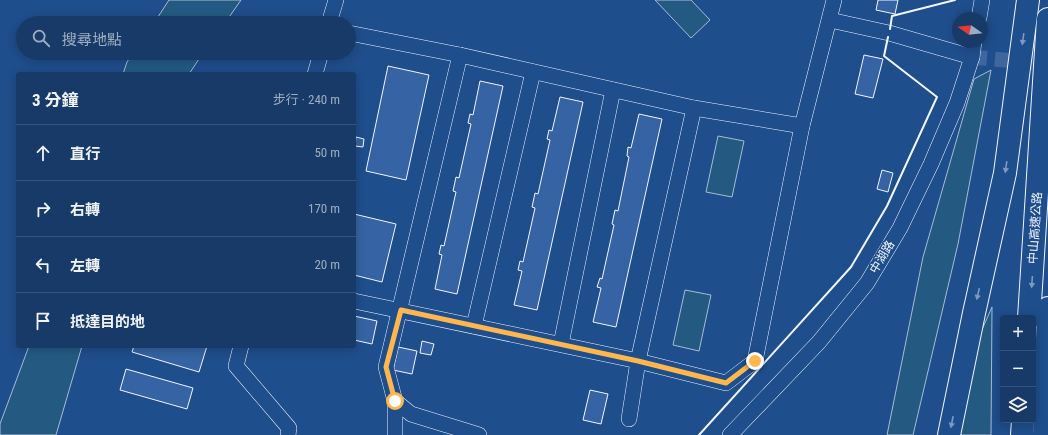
<!DOCTYPE html>
<html lang="zh-TW">
<head>
<meta charset="utf-8">
<style>
  body { margin:0; font-family:"Roboto Condensed","Noto Sans TC",sans-serif; background:#244571; color:#f1f3f6 }
  .controls { position:absolute; right:12px; bottom:12px; display:grid; overflow:hidden; border-radius:4px; box-shadow:0 2px 10px #0003 }
  .controls button { width:36px; height:36px; display:grid; place-items:center; padding:0; border:0; border-bottom:1px solid #36547d; background:#173a69; color:#f1f3f6; font:20px sans-serif }
  .compass { position:absolute; left:952px; top:12px; width:36px; height:36px; border-radius:50%; background:#173a69; box-shadow:0 2px 10px #0003; rotate:284deg }
  .stop { position:absolute; width:12px; height:12px; margin:-9px; border:3px solid #ffb74d; border-radius:50%; background:#fff }
  .stop.end { background:#ffb74d; border-color:#fff; box-shadow:0 1px 4px #0008 }
  .list { margin:0; padding:0; list-style:none }
  h2 { display:flex; justify-content:space-between; align-items:center; height:52px; margin:0; padding:0 16px; font-size:17px }
  h2 small { font-size:13px; font-weight:400; color:#9eadc0 }
  .list li { display:grid; grid-template-columns:26px 1fr auto; gap:12px; align-items:center; box-sizing:border-box; height:56px; padding:0 16px; border-top:1px solid #36547d }
  .list b { display:block; font-size:15px; white-space:nowrap }
  .list em { font-size:13px; font-style:normal; color:#9eadc0 }
  .icon { flex:none; width:22px; height:22px; fill:none; stroke:currentColor; stroke-width:2; stroke-linecap:round; stroke-linejoin:round }
  .map { position:relative; flex:none; width:1048px; height:435px; overflow:hidden }
  .search { position:absolute; background:#173a69; box-shadow:0 2px 10px #0003; left:16px; top:16px; width:340px; height:44px; display:flex; align-items:center; gap:10px; box-sizing:border-box; padding:0 14px; border-radius:22px; color:#9eadc0; font-size:15px }
  .panel { position:absolute; background:#173a69; box-shadow:0 2px 10px #0003; left:16px; top:72px; width:340px; height:276px; border-radius:4px }
  .map>svg:first-child { display:block }
  .green { fill:#245a82; stroke:#a8bbd7 }
  .building { fill:#3563a3; stroke:#f2f6ff }
  .lines { fill:none; stroke-linecap:round; stroke-linejoin:round }
  .minor-tunnel { stroke:#3f679d; stroke-width:15; stroke-dasharray:15 8; stroke-linecap:butt }
  .minor-casing { stroke:#f2f6ff; stroke-width:16 }
  .highway-casing { stroke:#f2f6ff; stroke-width:24 }
  .minor { stroke:#1f4e8c; stroke-width:15 }
  .highway { stroke:#1f4e8c; stroke-width:22 }
  .wall { stroke:#f2f6ff; stroke-width:2 }
  .oneway { fill:#7e9ac0 }
  .route { stroke:#ffb74d; stroke-width:5 }
  .labels { text-anchor:middle; stroke-width:3; stroke-linejoin:round; paint-order:stroke }
  .street-label { font-size:12px; fill:#f2f6ff; stroke:#1f4e8c }
</style>
</head>
<body>
<div class="map">
<svg width="1048" height="435" viewBox="0 0 1048 435">
  <rect width="100%" height="100%" fill="#1f4e8c"/>
  <!-- green -->
  <g class="green">
    <polygon points="169,0 241,0 225,23 154,23"/>
    <polygon points="655,0 691,0 710,20 691,38"/>
    <polygon points="133,53 203,53 189,74 123,74 127,62"/>
    <polygon points="991,70 958,244 913,435 887,435 923,257 974,79"/>
    <polygon points="718,136 744,141 732,197 706,192"/>
    <polygon points="685,290 711,295 699,351 673,345"/>
    <polygon points="992,307 991,435 960,435 973,350"/>
    <polygon points="29,346 82,346 56,435 0,435 0,424"/>
  </g>
  <!-- building -->
  <g class="building">
    <polygon points="878,0 898,0 895,14 876,10"/>
    <polygon points="864,55 883,59 873,98 855,94"/>
    <polygon points="388,66 429,75 406,180 366,171"/>
    <polygon points="480,81 503,86 457,294 435,289 442,255 439,254 441,245 444,246 456,192 453,191 456,177 459,178 471,124 468,123 470,114 473,115"/>
    <polygon points="560,97 583,102 537,310 514,305 522,271 518,270 520,261 523,262 535,208 532,207 535,193 538,194 550,140 547,139 549,130 552,131"/>
    <polygon points="639,114 662,119 616,327 593,322 601,288 597,287 600,278 602,279 614,225 612,224 615,210 618,211 629,157 627,156 628,147 631,148"/>
    <polygon points="356,137 364,139 363,147 355,146"/>
    <polygon points="882,170 893,173 888,192 877,189"/>
    <polygon points="354,214 396,224 382,282 354,275"/>
    <polygon points="354,316 377,321 372,344 354,340"/>
    <polygon points="422,341 434,344 431,355 420,353"/>
    <polygon points="134,346 207,346 199,372 132,352"/>
    <polygon points="398,347 417,351 412,374 393,370"/>
    <polygon points="126,369 193,388 187,409 120,390"/>
    <polygon points="590,390 608,394 601,424 583,420"/>
  </g>
  <g class="lines">
    <!-- minor-tunnel -->
    <polyline class="minor-tunnel" points="972,57 1048,64"/>
    <!-- minor casing -->
    <g class="minor-casing">
      <g id="minor">
        <polyline points="979,18 982,0"/>
        <polyline points="830,20 889,33 972,57"/>
        <polyline points="329,23 336,0"/>
        <polyline points="349,33 460,55 694,108 802,126"/>
        <polyline points="315,74 321,53"/>
        <polyline points="354,301 638,361 726,383 755,361 802,126 834,0"/>
        <polyline points="474,326 533,72"/>
        <polyline points="561,344 613,90"/>
        <polyline points="241,346 236,366 289,428 288,435"/>
        <polyline points="395,401 411,414 479,435"/>
        <polyline points="629,419 638,361 694,108"/>
        <polyline points="395,435 395,401 386,367 460,55"/>
        <polyline points="730,435 819,342 867,283 900,228 931,164 957,103 972,57 974,42"/>
      </g>
    </g>
    <!-- highway casing -->
    <g class="highway-casing">
      <g id="highway">
        <polyline points="1029,318 1048,19"/>
        <polyline points="949,435 974,313 1005,173 1028,0"/>
        <polyline points="1022,435 1023,420"/>
        <polyline points="1044,435 1048,308"/>
      </g>
    </g>
    <!-- minor -->
    <use href="#minor" class="minor"/>
    <!-- highway -->
    <use href="#highway" class="highway"/>
    <!-- wall -->
    <g class="wall">
      <polyline points="890,29 892,16 955,0"/>
      <polyline points="699,435 851,267 887,206 937,97 884,56 888,37"/>
    </g>
  </g>
  <!-- one-way arrows -->
  <defs><path id="oneway-solid" d="M-6-.8H1V-3.2L6.5 0L1 3.2V.8H-6Z"/></defs>
  <g class="oneway">
    <use href="#oneway-solid" transform="translate(1023 39) rotate(98)"/>
    <use href="#oneway-solid" transform="translate(1006 167) rotate(98)"/>
    <use href="#oneway-solid" transform="translate(1032 282) rotate(94)"/>
    <use href="#oneway-solid" transform="translate(978 294) rotate(103)"/>
    <use href="#oneway-solid" transform="translate(952 422) rotate(101)"/>
  </g>
  <g class="lines">
    <!-- route -->
    <polyline class="route" points="395,401 386,367 401,310 638,361 726,383 755,361"/>
  </g>
  <g class="labels">
    <!-- street labels -->
    <g class="street-label">
      <text transform="translate(1035 228) rotate(-86)" y="4">中山高速公路</text>
      <text transform="translate(882 257) rotate(-59)" y="4">中湖路</text>
    </g>
  </g>
</svg>
<div class="controls">
<button>+</button>
<button>−</button>
<button><svg class="icon" aria-label="layers" viewBox="0 0 24 24"><path d="M12 4l9 5-9 5-9-5zM3 14l9 5 9-5"/></svg></button>
</div>
<svg class="compass" viewBox="-18 -18 36 36"><path d="M0-13l5 13h-10z" fill="#e53935"/><path d="M0 13l5-13h-10z" fill="#9eadc0"/></svg>
<div class="stop" style="left:395px;top:401px"></div>
<div class="stop end" style="left:755px;top:361px"></div>
<div class="search"><svg class="icon" aria-label="search" viewBox="0 0 24 24"><circle cx="10" cy="10" r="6"/><path d="M15 15l6 6"/></svg>搜尋地點</div>
<section class="panel">
<h2>3 分鐘<small>步行 · 240 m</small></h2>
<ul class="list">
<li><svg class="icon" aria-label="ahead" viewBox="0 0 24 24"><path d="M12 20V5M6 11l6-6 6 6"/></svg><div><b>直行</b></div><em>50 m</em></li>
<li><svg class="icon" aria-label="right" viewBox="0 0 24 24"><path d="M7 20v-9h11M14 6l5 5-5 5"/></svg><div><b>右轉</b></div><em>170 m</em></li>
<li><svg class="icon" aria-label="left" viewBox="0 0 24 24"><path d="M17 20v-9H6M10 6l-5 5 5 5"/></svg><div><b>左轉</b></div><em>20 m</em></li>
<li><svg class="icon" aria-label="arrive" viewBox="0 0 24 24"><path d="M6 21V4h12l-3 4 3 4H6"/></svg><div><b>抵達目的地</b></div></li>
</ul>
</section>
</div>
</body>
</html>
